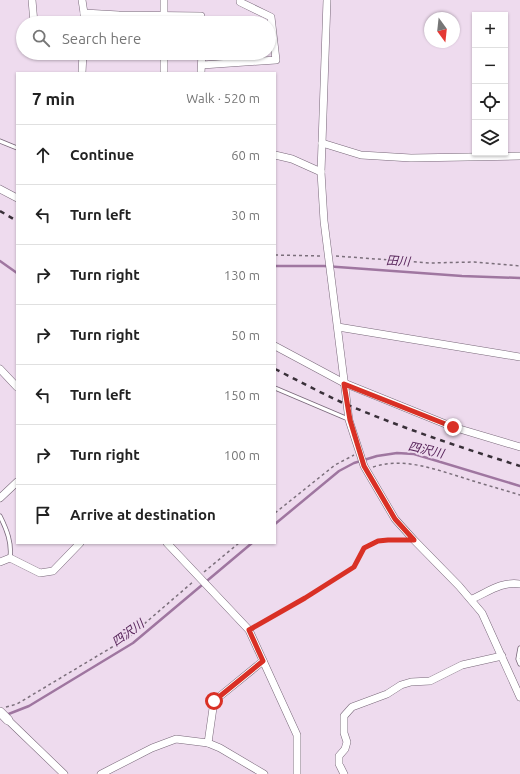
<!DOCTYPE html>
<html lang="en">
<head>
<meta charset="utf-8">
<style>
  body { margin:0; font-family:Ubuntu,"Noto Sans JP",sans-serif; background:#f2f2f2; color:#222 }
  .controls { position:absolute; right:12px; top:12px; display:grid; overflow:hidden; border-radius:0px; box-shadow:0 1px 3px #0004 }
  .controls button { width:36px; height:36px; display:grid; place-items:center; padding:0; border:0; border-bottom:1px solid #e0e0e0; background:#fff; color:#222; font:20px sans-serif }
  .compass { position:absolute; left:424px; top:12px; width:36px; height:36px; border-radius:50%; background:#fff; box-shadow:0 1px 3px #0004; rotate:165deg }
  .stop { position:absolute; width:12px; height:12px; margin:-9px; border:3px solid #d93025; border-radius:50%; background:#fff }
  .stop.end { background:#d93025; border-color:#fff; box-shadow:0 1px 4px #0008 }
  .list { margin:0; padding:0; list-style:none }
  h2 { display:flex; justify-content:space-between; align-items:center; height:52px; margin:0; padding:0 16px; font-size:17px }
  h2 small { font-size:13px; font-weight:400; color:#767676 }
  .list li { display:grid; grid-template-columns:26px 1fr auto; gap:12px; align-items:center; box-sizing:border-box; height:60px; padding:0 16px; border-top:1px solid #e0e0e0 }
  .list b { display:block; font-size:15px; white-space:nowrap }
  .list em { font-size:13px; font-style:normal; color:#767676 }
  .icon { flex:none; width:22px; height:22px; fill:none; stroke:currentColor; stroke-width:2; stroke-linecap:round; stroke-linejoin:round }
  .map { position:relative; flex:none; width:520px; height:774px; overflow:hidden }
  .search { position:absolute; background:#fff; box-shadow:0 1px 3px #0004; left:16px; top:16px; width:260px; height:44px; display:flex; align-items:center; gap:10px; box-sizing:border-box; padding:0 14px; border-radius:22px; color:#767676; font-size:15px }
  .panel { position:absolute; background:#fff; box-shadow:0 1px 3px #0004; left:16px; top:72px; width:260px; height:472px; border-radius:0px }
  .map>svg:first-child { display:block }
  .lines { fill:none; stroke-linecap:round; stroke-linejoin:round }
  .stream { stroke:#9f76a0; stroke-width:2.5 }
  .service-casing { stroke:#786779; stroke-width:5 }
  .minor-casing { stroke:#786779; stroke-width:8 }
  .tertiary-casing { stroke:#786779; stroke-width:10 }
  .path { stroke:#7b6f7b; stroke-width:1.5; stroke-dasharray:3 3; stroke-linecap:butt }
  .service { stroke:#fff; stroke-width:3.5 }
  .minor { stroke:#fff; stroke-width:7 }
  .tertiary { stroke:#fff; stroke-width:9 }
  .rail { stroke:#393039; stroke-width:2.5; stroke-dasharray:5 5; stroke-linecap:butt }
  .route { stroke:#d93025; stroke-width:5 }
  .labels { text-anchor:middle; stroke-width:4; stroke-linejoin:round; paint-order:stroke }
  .water-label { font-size:12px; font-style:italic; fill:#521e55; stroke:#eedbee }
</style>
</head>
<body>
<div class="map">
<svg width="520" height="774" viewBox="0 0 520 774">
  <rect width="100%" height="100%" fill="#eedbee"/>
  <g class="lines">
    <!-- stream -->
    <g class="stream">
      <polyline points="0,261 17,273"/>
      <polyline points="275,266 324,266 462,276 520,278"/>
      <polyline points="275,524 339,471 354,463 377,456 397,453 414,454 520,486"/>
      <polyline points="6,715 29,706 133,643 252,543"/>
    </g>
    <!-- service casing -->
    <g class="service-casing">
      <g id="service">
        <polyline points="0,141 17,148"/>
        <polyline points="275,388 348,419"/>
        <path d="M 0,516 C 7,530 12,543 10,558"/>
        <polyline points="520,648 518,659 520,664"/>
      </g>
    </g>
    <!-- minor casing -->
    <g class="minor-casing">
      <g id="minor">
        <polyline points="32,0 34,23"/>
        <polyline points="82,0 84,13"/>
        <polyline points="327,0 321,172 324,221 349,420 364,466 395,519 414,540 459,586 482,613 520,697"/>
        <polyline points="84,23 84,13 119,15 201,16 201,23"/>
        <polyline points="164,23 164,0"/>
        <polyline points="164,53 164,73"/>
        <polyline points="202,65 276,60 271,17 240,2 240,0"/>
        <polyline points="82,73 83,53"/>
        <polyline points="201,73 202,53"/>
        <polyline points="322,143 361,155 411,158 520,156"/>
        <polyline points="275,155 292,159 321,172"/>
        <polyline points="0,189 17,198"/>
        <polyline points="338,327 520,357"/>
        <polyline points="275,346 344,383 453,427 520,447"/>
        <polyline points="0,369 17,387"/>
        <polyline points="0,498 17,482"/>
        <polyline points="167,543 249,630 297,735 297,774"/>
        <polyline points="0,562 10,558 40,573 53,571 80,543"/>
        <path d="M 472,599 C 488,592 502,581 520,584"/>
        <polyline points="8,720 64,774"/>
        <polyline points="208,743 214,701 263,661"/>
        <polyline points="101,774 152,748 176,739 208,743 220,748 264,774"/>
        <polyline points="344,774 339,764 339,756 345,749 347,742 344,733 344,716 352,707 387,694 401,685 411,682 430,681 462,665 502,656"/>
      </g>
    </g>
    <!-- tertiary casing -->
    <g class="tertiary-casing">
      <polyline id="tertiary" points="0,712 8,720"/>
    </g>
    <!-- path -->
    <g class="path">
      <polyline points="275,255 321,256"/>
      <polyline points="336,256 430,263 474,262 520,266"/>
      <path d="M 373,467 C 404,457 434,469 464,478 C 482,484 501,489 520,495"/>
      <polyline points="275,513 335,465 354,455"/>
      <polyline points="204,572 239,543"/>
      <polyline points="256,626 305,598 354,567 364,548 378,541 404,540"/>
      <polyline points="6,707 17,704 129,637 194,581"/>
    </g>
    <!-- service -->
    <use href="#service" class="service"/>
    <!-- minor -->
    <use href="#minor" class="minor"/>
    <!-- tertiary -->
    <use href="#tertiary" class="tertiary"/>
    <!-- rail -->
    <g class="rail">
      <polyline points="0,211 17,221"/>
      <path d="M 275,369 C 297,380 319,392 341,402 C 399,427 459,447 520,466"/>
    </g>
  </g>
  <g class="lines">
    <!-- route -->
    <polyline class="route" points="214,701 263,661 249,630 305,598 354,567 364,548 378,541 388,540 414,540 395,519 364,466 350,420 344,384 453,427"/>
  </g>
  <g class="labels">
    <!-- water labels -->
    <g class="water-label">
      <text transform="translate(398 261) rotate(4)" y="4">田川</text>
      <text transform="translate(426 450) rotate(13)" y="4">四沢川</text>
      <text transform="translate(128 633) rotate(-36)" y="4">四沢川</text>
    </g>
  </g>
</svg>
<div class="controls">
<button>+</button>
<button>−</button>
<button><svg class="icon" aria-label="locate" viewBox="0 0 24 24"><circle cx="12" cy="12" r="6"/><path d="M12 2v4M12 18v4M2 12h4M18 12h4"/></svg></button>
<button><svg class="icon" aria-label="layers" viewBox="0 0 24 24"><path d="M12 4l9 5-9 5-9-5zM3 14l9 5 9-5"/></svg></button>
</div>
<svg class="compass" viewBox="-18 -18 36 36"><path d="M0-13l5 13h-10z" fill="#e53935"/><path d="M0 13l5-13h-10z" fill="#767676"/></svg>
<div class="stop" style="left:214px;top:701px"></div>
<div class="stop end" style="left:453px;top:427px"></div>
<div class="search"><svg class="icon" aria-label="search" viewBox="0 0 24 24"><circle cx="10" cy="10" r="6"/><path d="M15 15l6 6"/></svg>Search here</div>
<section class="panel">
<h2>7 min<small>Walk · 520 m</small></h2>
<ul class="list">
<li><svg class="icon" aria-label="ahead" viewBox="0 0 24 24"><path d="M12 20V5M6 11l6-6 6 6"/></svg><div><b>Continue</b></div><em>60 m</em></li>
<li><svg class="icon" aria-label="left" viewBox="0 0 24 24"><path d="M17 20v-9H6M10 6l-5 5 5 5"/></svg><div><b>Turn left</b></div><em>30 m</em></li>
<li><svg class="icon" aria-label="right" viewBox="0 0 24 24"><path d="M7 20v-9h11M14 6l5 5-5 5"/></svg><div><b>Turn right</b></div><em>130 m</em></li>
<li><svg class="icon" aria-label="right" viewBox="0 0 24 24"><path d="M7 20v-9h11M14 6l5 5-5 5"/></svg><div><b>Turn right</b></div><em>50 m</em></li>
<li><svg class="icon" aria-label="left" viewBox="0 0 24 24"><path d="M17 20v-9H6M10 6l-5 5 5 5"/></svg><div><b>Turn left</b></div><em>150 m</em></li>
<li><svg class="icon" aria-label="right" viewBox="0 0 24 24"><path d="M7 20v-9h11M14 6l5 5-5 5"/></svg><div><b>Turn right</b></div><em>100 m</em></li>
<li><svg class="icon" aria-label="arrive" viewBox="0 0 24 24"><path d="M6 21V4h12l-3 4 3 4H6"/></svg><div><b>Arrive at destination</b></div></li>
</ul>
</section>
</div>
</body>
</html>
